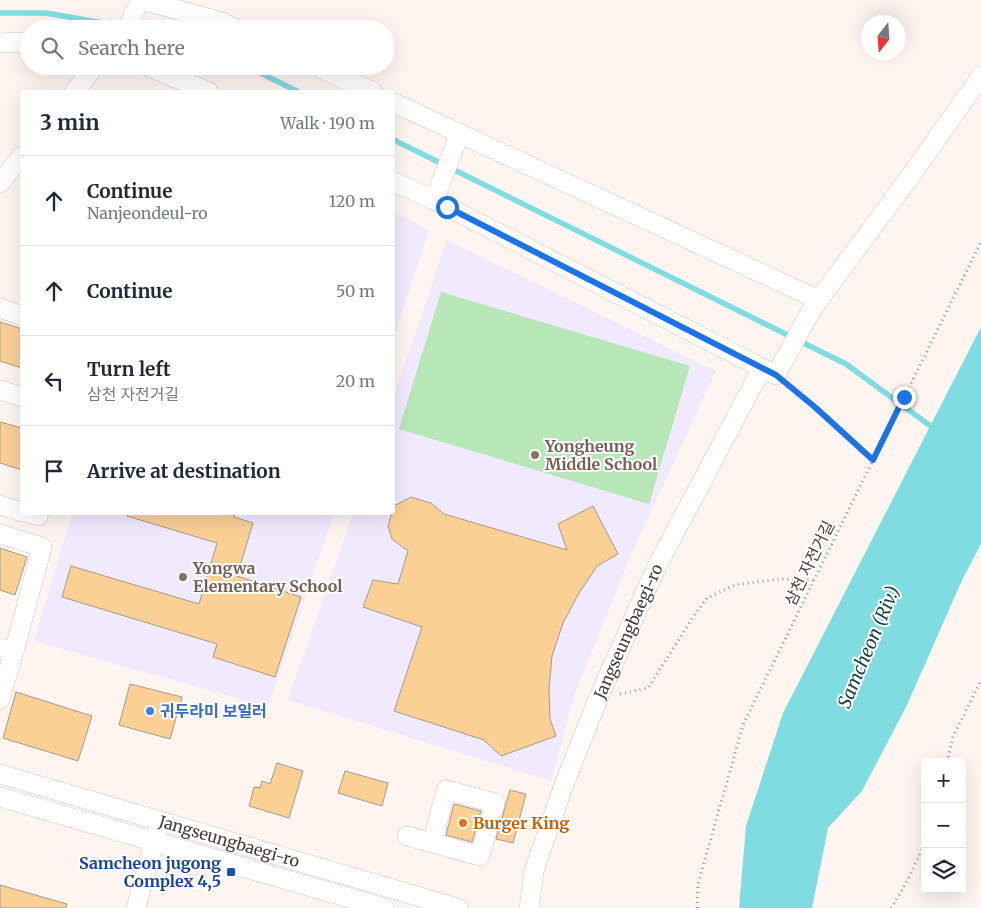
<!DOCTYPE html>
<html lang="en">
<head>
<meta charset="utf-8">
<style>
  body { margin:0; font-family:Merriweather,"Noto Sans KR",serif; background:#f2f2f3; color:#1f2937 }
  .controls { position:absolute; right:15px; bottom:15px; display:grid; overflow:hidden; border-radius:5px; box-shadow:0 5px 20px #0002 }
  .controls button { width:45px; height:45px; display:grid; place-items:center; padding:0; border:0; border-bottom:1px solid #e0e1e3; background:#fff; color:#1f2937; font:25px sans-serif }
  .compass { position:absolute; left:861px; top:15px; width:45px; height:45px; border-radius:50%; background:#fff; box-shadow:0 5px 20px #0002; rotate:197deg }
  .stop { position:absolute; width:15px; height:15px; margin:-11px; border:4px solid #1a73e8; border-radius:50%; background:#fff }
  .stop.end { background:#1a73e8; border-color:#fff; box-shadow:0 1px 5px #0008 }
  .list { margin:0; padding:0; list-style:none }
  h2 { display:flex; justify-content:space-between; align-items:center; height:65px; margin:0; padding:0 20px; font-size:21px }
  h2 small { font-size:16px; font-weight:400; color:#747a83 }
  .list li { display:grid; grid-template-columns:32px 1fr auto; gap:15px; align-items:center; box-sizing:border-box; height:90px; padding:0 20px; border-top:1px solid #e0e1e3 }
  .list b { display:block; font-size:19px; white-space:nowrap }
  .list p { margin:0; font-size:16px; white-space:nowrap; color:#747a83 }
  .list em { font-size:16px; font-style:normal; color:#747a83 }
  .icon { flex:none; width:28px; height:28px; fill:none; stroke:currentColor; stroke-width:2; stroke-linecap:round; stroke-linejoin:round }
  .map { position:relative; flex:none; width:981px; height:908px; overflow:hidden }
  .search { position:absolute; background:#fff; box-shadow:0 5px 20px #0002; left:20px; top:20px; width:375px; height:55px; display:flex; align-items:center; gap:12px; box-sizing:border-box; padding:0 18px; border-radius:28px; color:#747a83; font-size:19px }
  .panel { position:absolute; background:#fff; box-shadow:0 5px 20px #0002; left:20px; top:90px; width:375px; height:425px; border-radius:5px }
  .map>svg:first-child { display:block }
  .education { fill:#f1e9fe }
  .green { fill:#b7e7b6 }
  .water { fill:#7fdce0 }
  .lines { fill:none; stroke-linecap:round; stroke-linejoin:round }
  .stream { stroke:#7fdce0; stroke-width:5.5 }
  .building { fill:#fad095; stroke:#a69a89 }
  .minor-casing { stroke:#d8c2b8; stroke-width:20 }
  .path { stroke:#9e9592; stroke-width:3; stroke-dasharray:1 4; stroke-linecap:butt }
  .minor { stroke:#fff; stroke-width:19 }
  .route { stroke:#1a73e8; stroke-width:6 }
  .education-dot { fill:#8d6e63; stroke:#fff; stroke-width:2 }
  .shop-dot { fill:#3f7fe0; stroke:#fff; stroke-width:2 }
  .food-dot { fill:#e8710a; stroke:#fff; stroke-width:2 }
  .transit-dot { fill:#1a4fb4; stroke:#fff; stroke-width:2 }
  .labels { text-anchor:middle; stroke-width:4; stroke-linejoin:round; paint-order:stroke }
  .education-label { font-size:16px; font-weight:bold; fill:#785e54; stroke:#fff; text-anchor:start }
  .street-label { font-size:16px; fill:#433a37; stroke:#fff }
  .shop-label { font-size:16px; font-weight:bold; fill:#366cbe; stroke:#fff; text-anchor:start }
  .food-label { font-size:16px; font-weight:bold; fill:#c56008; stroke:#fff; text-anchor:start }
  .transit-label { font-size:16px; font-weight:bold; fill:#164399; stroke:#fff; text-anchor:end }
  .water-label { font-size:18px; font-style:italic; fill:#113d3f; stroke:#fff }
</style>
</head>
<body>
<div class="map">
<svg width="981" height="908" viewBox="0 0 981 908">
  <rect width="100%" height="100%" fill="#fef5f1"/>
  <!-- education -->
  <g class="education">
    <polygon points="393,212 409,219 429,231 393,339"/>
    <polygon points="447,240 716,371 631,555 575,693 551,781 288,700 353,513 392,512 393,398"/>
    <polygon points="72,513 334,513 268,707 34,641"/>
  </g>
  <!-- green -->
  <polygon class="green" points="441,292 690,366 649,504 399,429"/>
  <!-- water -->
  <polygon class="water" points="981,327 981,544 963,578 907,705 862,791 828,828 812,908 739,908 746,826 783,713"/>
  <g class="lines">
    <!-- stream -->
    <g class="stream">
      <polyline points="0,13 46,13 127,27"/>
      <polyline points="246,66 299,92"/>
      <polyline points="392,139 846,364 936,430"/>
    </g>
  </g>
  <!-- building -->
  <g class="building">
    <polygon points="0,322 22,329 22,368 0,361"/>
    <polygon points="0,422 22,428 22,470 0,463"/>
    <polygon points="411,497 431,503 444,514 567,550 558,524 593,506 618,554 597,566 579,593 563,623 552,656 549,689 550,719 556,736 501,756 484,740 394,711 422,627 363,607 373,580 398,584 408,551 392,539 388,526 394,506"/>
    <polygon points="128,512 235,512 234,517 253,523 237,576 301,597 275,677 213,657 217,644 62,597 71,566 199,604 217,543 127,516"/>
    <polygon points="0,548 27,557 15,595 0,590"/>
    <polygon points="130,684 182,697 170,739 119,725"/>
    <polygon points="16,692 92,716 78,761 3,738"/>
    <polygon points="277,763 303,771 289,818 249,806 254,787 260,788 262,781 270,784"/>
    <polygon points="345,771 388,783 382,806 338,793"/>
    <polygon points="510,790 526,794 513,843 496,839"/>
    <polygon points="454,804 481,811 472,842 446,835"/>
    <polygon points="0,885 67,904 66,908 0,908"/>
  </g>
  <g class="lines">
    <!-- minor casing -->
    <g class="minor-casing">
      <g id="minor">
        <polyline points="142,0 222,22 236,29"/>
        <polyline points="128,29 134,12 142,0"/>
        <polyline points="0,43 22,42 29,43"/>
        <polyline points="147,66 209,92"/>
        <polyline points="316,66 373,92"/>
        <polyline points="74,92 95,66"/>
        <polyline points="392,102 819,300"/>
        <polyline points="392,181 434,200 776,375 812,309 912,174 981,76"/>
        <polyline points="0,183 22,156"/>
        <polyline points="434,200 460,133"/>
        <polyline points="0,308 22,316"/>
        <polyline points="0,390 22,397"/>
        <polyline points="0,505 22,512"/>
        <polyline points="26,512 38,516 39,512"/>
        <polyline points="0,534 42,547 14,652 0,648"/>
        <polyline points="0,699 14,652"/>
        <path id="s1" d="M 0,774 L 458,908"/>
        <polyline points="0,797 384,908"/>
        <polyline points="407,836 480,856 495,803 446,790 432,843"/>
        <polyline points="136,908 157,830"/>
        <path id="s2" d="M 529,908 L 534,871 L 562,790 L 598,699 L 657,566 L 762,368"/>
      </g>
    </g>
    <!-- path -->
    <g class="path">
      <polyline points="790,387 873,460"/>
      <polyline points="620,694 648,688 693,617 707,598 735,585 779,579 814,580"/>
      <polyline points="947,762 953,737 981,680"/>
      <polyline points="697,908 698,884 743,725 873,460 981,242"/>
      <path d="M 891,908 C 903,890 918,861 925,840"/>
    </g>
    <!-- minor -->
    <use href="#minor" class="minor"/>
  </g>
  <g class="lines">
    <!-- route -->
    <polyline class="route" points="447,207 776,375 816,408 873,460 904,397"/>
  </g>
  <!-- markers -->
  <g class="education-dot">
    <circle cx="535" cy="455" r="5"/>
    <circle cx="183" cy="577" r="5"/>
  </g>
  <circle class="shop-dot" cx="150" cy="711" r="5"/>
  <circle class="food-dot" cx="463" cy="823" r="5"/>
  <rect class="transit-dot" x="226" y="867" width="10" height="10" rx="2.5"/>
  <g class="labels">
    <!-- education labels -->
    <g class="education-label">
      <text x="545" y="452">Yongheung<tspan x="545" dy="18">Middle School</tspan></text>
      <text x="193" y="574">Yongwa<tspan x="193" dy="18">Elementary School</tspan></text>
    </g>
    <!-- street labels -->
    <g class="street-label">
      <text transform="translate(809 563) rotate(-64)" y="6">삼천 자전거길</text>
      <text dy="6" stroke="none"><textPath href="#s2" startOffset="295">Jangseungbaegi-ro</textPath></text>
      <text dy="6" stroke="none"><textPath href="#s1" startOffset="239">Jangseungbaegi-ro</textPath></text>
    </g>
    <!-- shop labels -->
    <g class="shop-label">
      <text x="160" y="717">귀두라미 보일러</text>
    </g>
    <!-- food labels -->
    <g class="food-label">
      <text x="473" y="829">Burger King</text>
    </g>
    <!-- transit labels -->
    <g class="transit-label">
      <text x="221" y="869">Samcheon jugong<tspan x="221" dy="18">Complex 4,5</tspan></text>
    </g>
    <!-- water labels -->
    <g class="water-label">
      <text transform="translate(869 647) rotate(-67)" y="6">Samcheon (Riv.)</text>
    </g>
  </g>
</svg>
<div class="controls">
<button>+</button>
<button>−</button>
<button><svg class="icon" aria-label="layers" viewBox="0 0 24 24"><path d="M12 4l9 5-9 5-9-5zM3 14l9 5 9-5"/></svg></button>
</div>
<svg class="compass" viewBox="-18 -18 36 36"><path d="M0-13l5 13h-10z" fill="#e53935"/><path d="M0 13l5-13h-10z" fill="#747a83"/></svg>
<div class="stop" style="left:447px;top:207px"></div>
<div class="stop end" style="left:904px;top:397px"></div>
<div class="search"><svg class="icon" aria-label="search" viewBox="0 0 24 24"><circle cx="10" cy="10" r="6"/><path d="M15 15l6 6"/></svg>Search here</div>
<section class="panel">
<h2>3 min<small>Walk · 190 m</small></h2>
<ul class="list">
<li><svg class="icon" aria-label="ahead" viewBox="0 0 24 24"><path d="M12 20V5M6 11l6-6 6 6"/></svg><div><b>Continue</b><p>Nanjeondeul-ro</p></div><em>120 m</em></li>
<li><svg class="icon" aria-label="ahead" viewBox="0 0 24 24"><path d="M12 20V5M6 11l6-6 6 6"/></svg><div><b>Continue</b></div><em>50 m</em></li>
<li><svg class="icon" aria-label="left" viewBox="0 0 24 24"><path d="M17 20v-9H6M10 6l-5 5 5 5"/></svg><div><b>Turn left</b><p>삼천 자전거길</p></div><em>20 m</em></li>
<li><svg class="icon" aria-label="arrive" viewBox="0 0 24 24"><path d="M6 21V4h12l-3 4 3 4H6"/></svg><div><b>Arrive at destination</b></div></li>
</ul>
</section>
</div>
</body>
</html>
